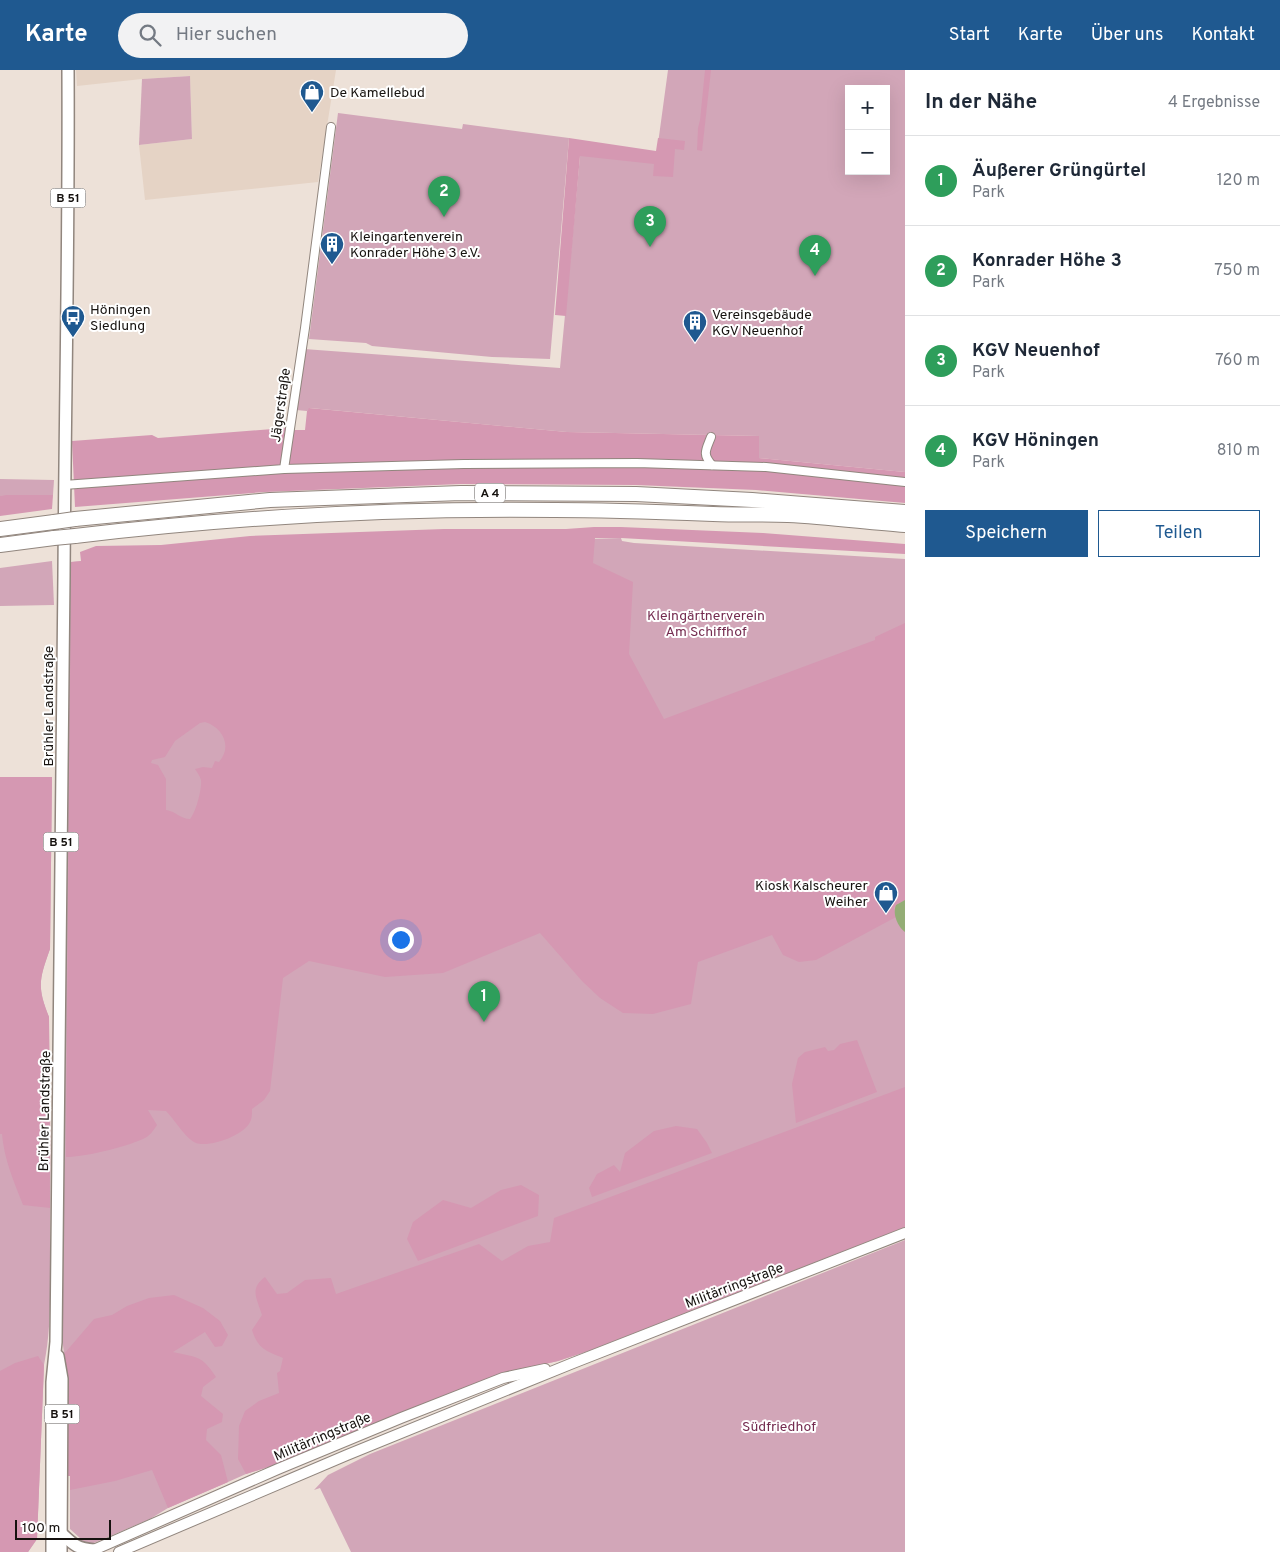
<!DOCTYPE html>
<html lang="de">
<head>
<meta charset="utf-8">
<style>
  body { margin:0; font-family:Overpass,sans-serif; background:#f2f2f3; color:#1f2937 }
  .controls { position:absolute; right:15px; top:15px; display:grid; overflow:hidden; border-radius:0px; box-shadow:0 5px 20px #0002 }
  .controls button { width:45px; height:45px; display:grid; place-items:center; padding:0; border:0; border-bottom:1px solid #e0e1e3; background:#fff; color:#1f2937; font:25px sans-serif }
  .scale { position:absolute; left:15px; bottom:12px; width:96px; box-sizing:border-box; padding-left:5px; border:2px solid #16120f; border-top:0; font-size:14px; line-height:18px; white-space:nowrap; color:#16120f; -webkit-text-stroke:4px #fff; paint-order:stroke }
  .you { position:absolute; left:400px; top:869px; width:18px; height:18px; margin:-12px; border:4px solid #fff; border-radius:50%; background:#1a73e8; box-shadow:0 0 0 8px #1a73e833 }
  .badge { display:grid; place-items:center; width:32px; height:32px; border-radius:50%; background:#1f5990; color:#fff; font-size:16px; font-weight:700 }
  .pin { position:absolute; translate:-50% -41px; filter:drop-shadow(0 1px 2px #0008) }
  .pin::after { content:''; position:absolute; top:26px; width:18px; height:15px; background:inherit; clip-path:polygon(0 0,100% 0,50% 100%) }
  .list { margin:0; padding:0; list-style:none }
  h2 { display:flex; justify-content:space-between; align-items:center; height:65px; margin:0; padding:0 20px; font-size:21px }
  h2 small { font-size:16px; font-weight:400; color:#747a83 }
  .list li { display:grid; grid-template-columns:32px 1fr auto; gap:15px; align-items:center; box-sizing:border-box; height:90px; padding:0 20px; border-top:1px solid #e0e1e3 }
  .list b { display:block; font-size:19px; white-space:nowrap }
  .list p { margin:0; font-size:16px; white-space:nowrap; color:#747a83 }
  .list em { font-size:16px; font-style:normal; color:#747a83 }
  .actions { display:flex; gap:10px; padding:15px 20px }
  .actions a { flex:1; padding:11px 0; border:1px solid #1f5990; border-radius:0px; text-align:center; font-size:18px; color:#1f5990 }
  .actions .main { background:#1f5990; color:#fff }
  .icon { flex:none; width:28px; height:28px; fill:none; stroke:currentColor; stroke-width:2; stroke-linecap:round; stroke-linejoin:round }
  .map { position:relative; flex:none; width:905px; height:1482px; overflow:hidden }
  header { display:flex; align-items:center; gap:30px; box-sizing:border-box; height:70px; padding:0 25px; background:#1f5990; color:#fff }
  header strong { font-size:24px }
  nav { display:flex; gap:28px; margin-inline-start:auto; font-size:18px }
  .search { width:350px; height:45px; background:#f2f2f3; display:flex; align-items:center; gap:12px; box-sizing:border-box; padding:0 18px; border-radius:28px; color:#747a83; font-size:19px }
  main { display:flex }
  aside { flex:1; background:#fff }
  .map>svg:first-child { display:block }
  .built { fill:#e5d3c5 }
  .green { fill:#d2a6b8; fill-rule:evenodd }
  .forest { fill:#d598b2; fill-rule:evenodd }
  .water { fill:#94ad76 }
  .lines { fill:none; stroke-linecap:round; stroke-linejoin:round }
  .minor-casing { stroke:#91867e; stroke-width:10 }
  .secondary-casing { stroke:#91867e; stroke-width:12 }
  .primary-casing { stroke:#91867e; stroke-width:14 }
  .motorway-casing { stroke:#91867e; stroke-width:16 }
  .minor { stroke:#fff; stroke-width:8 }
  .secondary { stroke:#fff; stroke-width:10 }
  .primary { stroke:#fff; stroke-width:11 }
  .motorway { stroke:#fff; stroke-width:14 }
  .motorway-bridge-casing { stroke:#91867e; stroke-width:16; stroke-linecap:butt }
  .motorway-bridge { stroke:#fff; stroke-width:14 }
  .labels { text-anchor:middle; stroke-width:4; stroke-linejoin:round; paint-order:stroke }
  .shield { fill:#fff; stroke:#5c5957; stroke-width:1 }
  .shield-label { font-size:12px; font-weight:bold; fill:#16120f }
  .poi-label { font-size:14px; fill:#16120f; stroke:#fff; text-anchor:start }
  .street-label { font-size:14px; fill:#16120f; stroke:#fff }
  .park-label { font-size:14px; fill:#752c50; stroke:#fff }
</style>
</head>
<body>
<header>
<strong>Karte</strong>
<div class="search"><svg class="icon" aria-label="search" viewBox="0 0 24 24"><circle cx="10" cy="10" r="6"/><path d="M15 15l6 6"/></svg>Hier suchen</div>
<nav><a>Start</a><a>Karte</a><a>Über uns</a><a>Kontakt</a></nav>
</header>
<main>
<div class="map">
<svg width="905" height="1482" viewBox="0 0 905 1482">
  <rect width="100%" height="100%" fill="#ede1d8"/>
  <!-- built -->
  <polygon class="built" points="76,0 336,0 318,112 145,130 139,75 192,69 190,6 142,9 77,16"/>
  <!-- green -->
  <g class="green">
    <path d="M 668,0 L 905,0 L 905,402 L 759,388 L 759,366 L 567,362 L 310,338 L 307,341 L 296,340 L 304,279 L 560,298 L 580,86 L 657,81 ZM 849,19 L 886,19 L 886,101 L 849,101 Z"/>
    <polygon points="190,6 192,69 139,75 142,9"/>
    <polygon points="338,43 462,59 463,54 569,68 550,289 492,287 372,276 366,273 309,269"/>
    <polygon points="0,409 54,410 53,425 0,426"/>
    <polygon points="621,468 622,471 634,473 905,489 905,1157 588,1281 558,1291 505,1303 453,1322 296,1388 246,1404 228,1412 168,1438 150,1449 94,1473 86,1474 80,1473 81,1469 70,1459 70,1406 66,1406 66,1300 61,1259 68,499 71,492 275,479"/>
    <polygon points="52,491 54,535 0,536 0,498"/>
    <path d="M 0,707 L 52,707 L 50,879 C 39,910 37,916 49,947 C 50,1023 51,1099 50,1175 C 50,1215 52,1256 44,1295 L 37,1469 L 28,1482 L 0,1482 Z"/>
    <polygon points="905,1170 905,1482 351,1482 320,1418 314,1420 328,1405 370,1384"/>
  </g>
  <!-- forest -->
  <g class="forest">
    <polygon points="705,0 711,0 702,81 697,80 698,58 700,50"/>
    <polygon points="569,68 656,81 658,68 685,71 684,80 675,79 673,107 653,106 654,94 580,86 566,246 555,245"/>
    <polygon points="309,338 567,362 759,366 759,388 905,402 905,433 756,420 636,415 461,414 265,422 75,437 72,371 152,365 158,368 285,358 293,360 305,360 307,341"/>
    <polygon points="6,425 53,425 52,439 0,446 0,426"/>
    <path d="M 594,457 L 621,457 L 763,463 L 905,474 L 905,484 L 621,468 L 595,468 L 593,493 L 633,512 L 629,584 L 664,649 L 875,570 L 875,567 L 905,553 L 905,830 L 899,833 L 894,838 L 896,847 L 816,890 L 799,892 L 783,885 L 772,865 L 698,892 L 691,934 L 653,944 L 623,943 L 600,928 L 582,911 L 540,863 L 443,903 L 385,907 L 309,891 L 283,908 L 270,1021 L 264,1030 L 252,1039 C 252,1042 252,1047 251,1050 C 246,1065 210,1078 196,1073 C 186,1069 174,1049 166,1041 L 148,1040 L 157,1055 C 153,1061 150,1066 143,1069 C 125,1077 85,1087 66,1087 L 71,492 L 81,491 L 80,482 L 96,476 L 161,475 L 250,466 L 444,459 L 566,459 ZM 205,652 C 222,657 233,676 219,692 L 215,691 L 212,698 L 203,697 L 195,699 C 197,702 200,706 201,710 C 202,719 196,742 190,749 C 181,749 175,741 166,740 L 166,709 L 158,695 L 151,693 L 152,690 L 165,687 L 175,671 L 200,653 Z"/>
    <path d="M 0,707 L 52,707 L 50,879 C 39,909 37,918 49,947 L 50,1138 L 23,1135 C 14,1112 4,1089 2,1064 L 0,1064 Z"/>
    <polygon points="857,970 877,1022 796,1053 792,1014 798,988 805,982 825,977 828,981 834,980 840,974"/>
    <path d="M 905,1017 L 905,1157 L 588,1281 L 558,1291 L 505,1303 L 453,1322 L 296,1388 L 246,1404 L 238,1389 L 239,1356 L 245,1341 L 259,1331 L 279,1323 L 277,1303 L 280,1301 L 283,1288 C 266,1281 258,1279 252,1260 L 262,1245 C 257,1228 249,1219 265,1207 L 277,1224 L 287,1223 L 305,1210 L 331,1208 L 336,1224 L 479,1174 L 502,1191 L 528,1176 L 550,1172 L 554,1148 Z"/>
    <polygon points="676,1056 697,1059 707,1073 712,1083 592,1127 589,1118 597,1104 614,1095 620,1102 625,1083 654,1061"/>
    <polygon points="521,1115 539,1125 538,1146 418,1191 407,1169 413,1152 443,1130 471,1138 501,1120"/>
    <path d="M 174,1225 L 203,1238 L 220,1251 L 228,1265 L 222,1276 L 215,1277 L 205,1262 L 173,1282 C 197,1288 201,1284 216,1307 L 203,1317 L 201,1326 L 223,1344 L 222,1352 L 207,1359 L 206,1370 L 221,1385 L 228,1412 L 168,1438 L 152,1400 L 115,1411 L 70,1420 L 70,1406 L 66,1406 L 66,1300 L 64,1284 L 94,1249 L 112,1245 L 127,1236 L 149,1228 Z"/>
    <polygon points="38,1286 44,1295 37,1469 28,1482 0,1482 0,1301 15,1293"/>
  </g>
  <!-- water -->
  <path class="water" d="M 905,830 L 905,862 C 898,857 892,844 896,835 Z"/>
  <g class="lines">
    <!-- minor casing -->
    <g class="minor-casing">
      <g id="minor">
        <path d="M 711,367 C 706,380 702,384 712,395"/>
        <polyline points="284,399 464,394 637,393 766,397 905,412"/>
        <polyline points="64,415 284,399 305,258 331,57"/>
      </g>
    </g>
    <!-- secondary casing -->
    <g class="secondary-casing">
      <g id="secondary">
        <polyline points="89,1482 278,1399 401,1348 503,1308 545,1299"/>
        <polyline points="119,1482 347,1385 573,1293 905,1163"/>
      </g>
    </g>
    <!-- primary casing -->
    <g class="primary-casing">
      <g id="primary">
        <polyline points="58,1286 62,1309 61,1482"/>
        <path d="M 61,1463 C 74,1475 76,1478 94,1480"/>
        <path d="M 52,1482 L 52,1312 L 56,1272 C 61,1017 62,761 64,505 C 65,337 69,168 68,0"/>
      </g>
    </g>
    <!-- motorway casing -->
    <g class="motorway-casing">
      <g id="motorway">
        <polyline points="75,449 270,430 461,423 636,424 752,430 905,442"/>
        <polyline points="0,459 54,452"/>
        <path d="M 75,466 C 234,447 395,438 555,440 C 607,440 660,442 713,444 C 738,445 763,444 788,445 C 827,447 866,452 905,455"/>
        <polyline points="0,475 54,468"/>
      </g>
    </g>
    <!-- minor -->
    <use href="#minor" class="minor"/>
    <!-- secondary -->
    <use href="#secondary" class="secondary"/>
    <!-- primary -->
    <use href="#primary" class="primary"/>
    <!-- motorway -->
    <use href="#motorway" class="motorway"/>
    <!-- motorway-bridge casing -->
    <g class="motorway-bridge-casing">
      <g id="motorway-bridge">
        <polyline points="54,452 75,449"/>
        <polyline points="54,468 75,466"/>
      </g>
    </g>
    <!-- motorway-bridge -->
    <use href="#motorway-bridge" class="motorway-bridge"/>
  </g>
  <!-- icons -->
  <defs>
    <g id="shop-pin" transform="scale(1.25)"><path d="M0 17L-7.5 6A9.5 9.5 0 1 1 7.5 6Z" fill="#1f5990" stroke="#fff"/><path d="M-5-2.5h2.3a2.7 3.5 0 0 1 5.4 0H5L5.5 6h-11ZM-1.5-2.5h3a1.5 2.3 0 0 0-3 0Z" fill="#fff"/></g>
    <g id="building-pin" transform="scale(1.25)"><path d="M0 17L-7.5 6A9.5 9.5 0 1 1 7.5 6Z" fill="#1f5990" stroke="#fff"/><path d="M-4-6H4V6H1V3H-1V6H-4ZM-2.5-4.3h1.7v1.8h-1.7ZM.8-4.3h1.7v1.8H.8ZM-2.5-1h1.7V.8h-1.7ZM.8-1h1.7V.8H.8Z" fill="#fff"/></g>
    <g id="bus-pin" transform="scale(1.25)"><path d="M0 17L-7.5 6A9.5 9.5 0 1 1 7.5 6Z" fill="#1f5990" stroke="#fff"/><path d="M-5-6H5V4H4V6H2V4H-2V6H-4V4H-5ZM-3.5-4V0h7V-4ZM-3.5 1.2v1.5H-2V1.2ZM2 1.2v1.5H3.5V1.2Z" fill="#fff"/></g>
  </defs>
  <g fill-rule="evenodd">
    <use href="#shop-pin" x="312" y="22"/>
    <use href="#building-pin" x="332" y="174"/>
    <use href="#bus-pin" x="73" y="247"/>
    <use href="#building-pin" x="695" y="252"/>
    <use href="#shop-pin" x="886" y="823"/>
  </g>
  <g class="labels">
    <!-- shield labels -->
    <g class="shield">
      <rect x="50.5" y="118.5" width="35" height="19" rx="4"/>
      <rect x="475" y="413.5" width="30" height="19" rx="4"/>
      <rect x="43.5" y="762.5" width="35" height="19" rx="4"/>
      <rect x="44.5" y="1334.5" width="35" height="19" rx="4"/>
    </g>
    <g class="shield-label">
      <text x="68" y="132">B 51</text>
      <text x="490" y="427">A 4</text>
      <text x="61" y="776">B 51</text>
      <text x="62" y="1348">B 51</text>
    </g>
    <!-- poi labels -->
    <g class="poi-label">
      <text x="330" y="27">De Kamellebud</text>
      <text x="350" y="171">Kleingartenverein<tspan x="350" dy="16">Konrader Höhe 3 e.V.</tspan></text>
      <text x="90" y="244">Höningen<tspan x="90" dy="16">Siedlung</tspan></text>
      <text x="712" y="249">Vereinsgebäude<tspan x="712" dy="16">KGV Neuenhof</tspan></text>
      <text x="868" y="820" text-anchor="end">Kiosk Kalscheurer<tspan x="868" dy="16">Weiher</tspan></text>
    </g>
    <!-- street labels -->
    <g class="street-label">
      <text transform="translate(280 335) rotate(-82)" y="5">Jägerstraße</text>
      <text transform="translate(48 636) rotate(-90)" y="5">Brühler Landstraße</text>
      <text transform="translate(44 1041) rotate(-89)" y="5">Brühler Landstraße</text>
      <text transform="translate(734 1215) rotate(-21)" y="5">Militärringstraße</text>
      <text transform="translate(322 1366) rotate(-23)" y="5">Militärringstraße</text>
    </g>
    <!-- park labels -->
    <g class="park-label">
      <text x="706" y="550">Kleingärtnerverein<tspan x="706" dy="16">Am Schiffhof</tspan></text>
      <text x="779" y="1361">Südfriedhof</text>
    </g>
  </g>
</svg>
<div class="controls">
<button>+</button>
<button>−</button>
</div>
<div class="scale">100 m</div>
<div class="you"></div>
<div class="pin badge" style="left:484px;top:952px;background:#2e9e5b">1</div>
<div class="pin badge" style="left:444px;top:147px;background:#2e9e5b">2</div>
<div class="pin badge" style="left:650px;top:177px;background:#2e9e5b">3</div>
<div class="pin badge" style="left:815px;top:206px;background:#2e9e5b">4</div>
</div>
<aside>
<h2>In der Nähe<small>4 Ergebnisse</small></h2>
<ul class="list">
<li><span class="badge" style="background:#2e9e5b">1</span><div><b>Äußerer Grüngürtel</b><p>Park</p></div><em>120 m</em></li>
<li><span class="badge" style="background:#2e9e5b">2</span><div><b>Konrader Höhe 3</b><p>Park</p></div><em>750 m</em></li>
<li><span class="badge" style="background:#2e9e5b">3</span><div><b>KGV Neuenhof</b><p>Park</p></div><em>760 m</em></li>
<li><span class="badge" style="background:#2e9e5b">4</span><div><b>KGV Höningen</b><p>Park</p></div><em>810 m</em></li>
</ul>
<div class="actions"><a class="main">Speichern</a><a>Teilen</a></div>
</aside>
</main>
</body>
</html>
